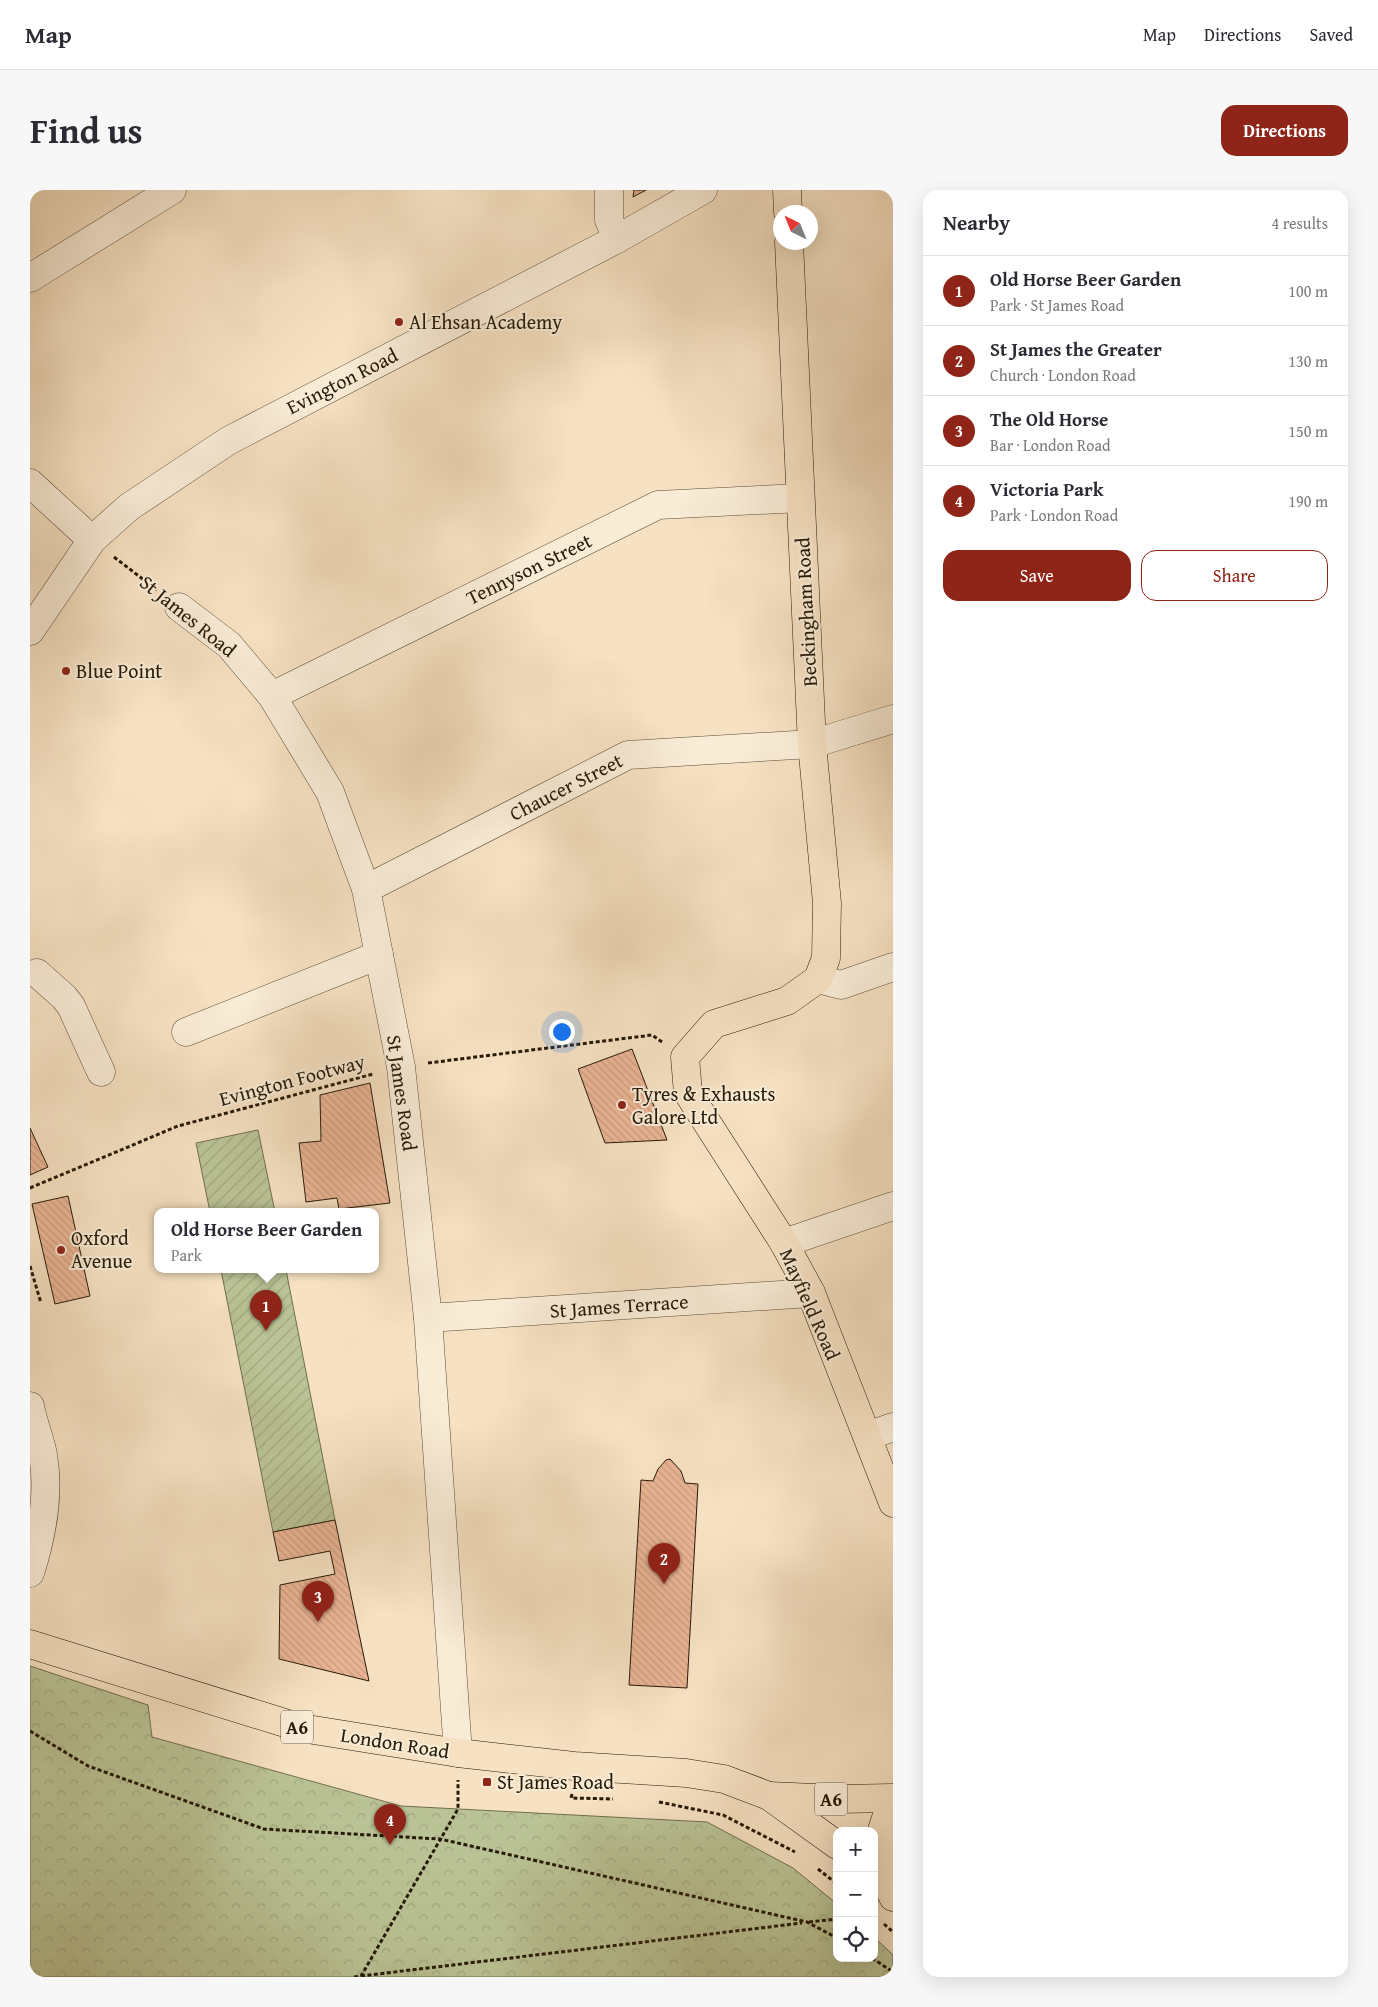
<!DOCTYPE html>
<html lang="en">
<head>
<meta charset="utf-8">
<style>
  body { margin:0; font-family:"Gentium Book Plus",serif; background:#f7f7f7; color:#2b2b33 }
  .controls { position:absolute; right:15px; bottom:15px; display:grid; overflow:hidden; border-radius:10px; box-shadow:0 5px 20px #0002 }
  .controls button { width:45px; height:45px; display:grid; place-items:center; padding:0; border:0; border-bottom:1px solid #e1e1e2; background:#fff; color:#2b2b33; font:25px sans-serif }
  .compass { position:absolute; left:743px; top:15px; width:45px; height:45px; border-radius:50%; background:#fff; box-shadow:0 5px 20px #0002; rotate:317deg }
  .you { position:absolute; left:531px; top:841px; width:18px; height:18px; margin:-12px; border:4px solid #fff; border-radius:50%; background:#1a73e8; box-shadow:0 0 0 8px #1a73e833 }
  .badge { display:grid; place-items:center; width:32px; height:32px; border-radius:50%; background:#8f2418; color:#fff; font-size:16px; font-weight:700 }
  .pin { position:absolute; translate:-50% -41px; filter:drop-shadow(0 1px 2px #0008) }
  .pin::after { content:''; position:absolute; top:26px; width:18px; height:15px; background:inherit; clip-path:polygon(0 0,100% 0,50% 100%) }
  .popup { position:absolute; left:124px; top:1018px; width:225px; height:65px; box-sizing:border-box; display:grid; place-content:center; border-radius:10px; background:#fff; filter:drop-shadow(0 1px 4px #0005); font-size:16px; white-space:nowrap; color:#7c7c81 }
  .popup b { font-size:19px; color:#2b2b33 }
  .popup::after { content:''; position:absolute; left:50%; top:100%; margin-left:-10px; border:10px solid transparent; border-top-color:#fff }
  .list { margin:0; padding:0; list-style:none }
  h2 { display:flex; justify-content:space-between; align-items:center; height:65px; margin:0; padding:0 20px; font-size:21px }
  h2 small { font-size:16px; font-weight:400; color:#7c7c81 }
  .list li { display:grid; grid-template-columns:32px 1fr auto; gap:15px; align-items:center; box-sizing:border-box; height:70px; padding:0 20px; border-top:1px solid #e1e1e2 }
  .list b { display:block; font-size:19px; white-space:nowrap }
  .list p { margin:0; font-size:16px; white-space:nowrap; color:#7c7c81 }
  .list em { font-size:16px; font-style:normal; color:#7c7c81 }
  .actions { display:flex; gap:10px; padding:15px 20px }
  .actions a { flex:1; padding:11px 0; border:1px solid #8f2418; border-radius:15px; text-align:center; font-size:18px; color:#8f2418 }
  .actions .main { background:#8f2418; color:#fff }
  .icon { flex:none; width:28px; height:28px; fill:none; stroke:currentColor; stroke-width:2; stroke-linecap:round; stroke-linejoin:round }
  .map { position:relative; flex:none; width:863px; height:1787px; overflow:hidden; border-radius:15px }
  header { display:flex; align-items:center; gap:30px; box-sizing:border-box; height:70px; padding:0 25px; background:#fff; border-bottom:1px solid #e1e1e2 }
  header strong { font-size:24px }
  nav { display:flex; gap:28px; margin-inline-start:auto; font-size:18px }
  .intro { display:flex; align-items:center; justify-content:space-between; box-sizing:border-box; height:120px; padding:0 30px }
  h1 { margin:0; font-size:35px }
  .button { padding:12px 22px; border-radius:15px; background:#8f2418; color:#fff; font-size:18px; font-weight:700 }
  main { display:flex; gap:30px; padding:0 30px }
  aside { flex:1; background:#fff; border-radius:15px; box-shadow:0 5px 20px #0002 }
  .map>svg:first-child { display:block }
  .forest { fill:url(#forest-crowns); stroke:#706e4e }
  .garden { fill:url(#garden-furrows); stroke:#706e4e }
  .building { fill:url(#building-back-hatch); stroke:#261a08 }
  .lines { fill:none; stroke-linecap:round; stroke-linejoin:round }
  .minor-casing { stroke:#5a4c36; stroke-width:29 }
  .major-casing { stroke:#261a08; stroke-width:29 }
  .path { stroke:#261a08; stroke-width:3; stroke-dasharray:4 2.5; stroke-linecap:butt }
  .minor { stroke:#f9ecd7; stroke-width:28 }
  .major { stroke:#f6e1c2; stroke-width:28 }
  .poi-dot { fill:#8f2418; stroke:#f9ecd7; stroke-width:2 }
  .labels { text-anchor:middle; stroke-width:4; stroke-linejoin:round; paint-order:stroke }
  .shield { fill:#f9ecd7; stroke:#655946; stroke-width:1 }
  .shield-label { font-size:19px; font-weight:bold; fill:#261a08 }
  .poi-label { font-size:20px; fill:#261a08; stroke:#f9ecd7; text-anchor:start }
  .street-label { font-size:20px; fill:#261a08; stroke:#f9ecd7 }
</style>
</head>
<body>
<header>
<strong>Map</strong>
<nav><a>Map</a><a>Directions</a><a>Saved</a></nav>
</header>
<div class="intro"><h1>Find us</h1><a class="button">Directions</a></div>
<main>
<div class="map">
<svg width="863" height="1787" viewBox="0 0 863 1787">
  <defs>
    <pattern id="forest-crowns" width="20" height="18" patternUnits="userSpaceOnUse" patternTransform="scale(1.25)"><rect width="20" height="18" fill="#bac395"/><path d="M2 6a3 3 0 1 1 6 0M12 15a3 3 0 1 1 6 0" fill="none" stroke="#a0a77f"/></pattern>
    <pattern id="garden-furrows" width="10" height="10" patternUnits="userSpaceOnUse" patternTransform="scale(1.25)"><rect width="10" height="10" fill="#bac395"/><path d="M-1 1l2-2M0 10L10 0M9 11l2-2" fill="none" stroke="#a0a77f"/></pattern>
    <pattern id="building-back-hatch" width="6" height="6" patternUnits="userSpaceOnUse" patternTransform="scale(1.25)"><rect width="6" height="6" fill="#ebb595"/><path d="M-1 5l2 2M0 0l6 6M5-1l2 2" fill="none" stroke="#c99b7f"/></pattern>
  </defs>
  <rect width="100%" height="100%" fill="#f6e1c2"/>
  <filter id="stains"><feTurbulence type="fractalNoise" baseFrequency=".004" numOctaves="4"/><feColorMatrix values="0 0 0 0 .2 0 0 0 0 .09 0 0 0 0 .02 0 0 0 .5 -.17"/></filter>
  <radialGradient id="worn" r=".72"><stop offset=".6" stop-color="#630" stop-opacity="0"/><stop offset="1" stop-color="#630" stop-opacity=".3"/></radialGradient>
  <!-- forest -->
  <polygon class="forest" points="0,1476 118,1515 122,1547 371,1616 677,1632 763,1678 807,1714 807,1768 844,1768 844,1747 863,1765 863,1787 0,1787"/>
  <!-- garden -->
  <g class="garden">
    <polygon points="228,940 245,1022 180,1022 166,953"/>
    <polygon points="191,1080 256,1080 305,1330 243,1342"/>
  </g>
  <!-- building -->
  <g class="building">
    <polygon points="604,0 616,0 603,7"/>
    <polygon points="602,859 637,950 575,953 548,879"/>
    <polygon points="340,893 360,1013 309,1019 307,1008 276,1012 269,953 291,951 290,905"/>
    <polygon points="0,938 18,977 0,985"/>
    <polygon points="38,1006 60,1106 25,1114 2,1014"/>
    <polygon points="640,1269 651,1281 655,1293 668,1294 657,1498 599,1495 611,1290 623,1291 628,1279 636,1270"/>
    <polygon points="305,1330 339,1491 249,1469 250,1395 305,1384 300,1361 249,1371 243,1342"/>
  </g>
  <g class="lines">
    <!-- minor casing -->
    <g class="minor-casing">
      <g id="minor">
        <polyline points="579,0 579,30 587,49"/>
        <polyline points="0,88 142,0"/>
        <polyline points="0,293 62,350"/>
        <polyline points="149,417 199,455 242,506 300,602 336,699 371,877 398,1128 428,1563"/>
        <polyline points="0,441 62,350 99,317 198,251 587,49 673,0"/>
        <polyline points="242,506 628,315 770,308"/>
        <polyline points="336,699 598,565 782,554 863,529"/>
        <polyline points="7,783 34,807 41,816 71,882"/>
        <polyline points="788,789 811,795 863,777"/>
        <polyline points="156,842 349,765"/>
        <polyline points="754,1053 863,1016"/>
        <polyline points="398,1128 781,1103"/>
        <path d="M 0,1216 C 3,1233 10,1248 13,1265 C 20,1305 12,1345 0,1383"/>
        <polyline points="838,1246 863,1237"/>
      </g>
    </g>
    <!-- major casing -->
    <g class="major-casing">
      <g id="major">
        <polyline points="757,0 758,22"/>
        <polyline points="759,52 782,554 797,713 796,768 788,789 757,811 684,834 655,867 658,903 754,1053 781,1103 863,1313"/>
        <polyline points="0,1454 271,1538 428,1563 544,1576 656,1583 694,1589 739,1606 807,1655"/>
        <polyline points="739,1606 807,1609 863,1608"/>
        <path d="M 863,1707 C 846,1672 844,1649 863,1613"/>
      </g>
    </g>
    <!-- path -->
    <g class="path">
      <polyline points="84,367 127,400"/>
      <polyline points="398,873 622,845 632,852"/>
      <polyline points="0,998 148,936 343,884"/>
      <polyline points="0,1076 11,1113"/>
      <polyline points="0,1541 58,1576 234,1639 410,1649 777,1732 807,1748"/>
      <polyline points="542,1604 541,1608 583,1609"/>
      <polyline points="629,1612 693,1625 765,1662"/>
      <polyline points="788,1679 807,1694"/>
      <polyline points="779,1732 807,1729"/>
      <polyline points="854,1734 863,1742"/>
      <polyline points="842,1768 863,1782"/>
      <polyline points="331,1786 772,1733"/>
      <polyline points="324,1787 331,1786 428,1619 428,1590"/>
    </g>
    <!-- minor -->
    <use href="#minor" class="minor"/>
    <!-- major -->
    <use href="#major" class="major"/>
  </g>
  <!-- markers -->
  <g class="poi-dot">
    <circle cx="369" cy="132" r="5"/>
    <circle cx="36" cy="481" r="5"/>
    <circle cx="592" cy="915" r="5"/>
    <circle cx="31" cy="1060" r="5"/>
    <rect x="452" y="1587" width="10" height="10" rx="2.5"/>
  </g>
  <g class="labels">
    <!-- shield labels -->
    <g class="shield">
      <rect x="251" y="1520.5" width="32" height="33" rx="4"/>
      <rect x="785" y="1592.5" width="32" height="33" rx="4"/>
    </g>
    <g class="shield-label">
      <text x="267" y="1544">A6</text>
      <text x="801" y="1616">A6</text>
    </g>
    <!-- poi labels -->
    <g class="poi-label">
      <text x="379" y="139">Al Ehsan Academy</text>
      <text x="46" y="488">Blue Point</text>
      <text x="602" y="911">Tyres &amp; Exhausts<tspan x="602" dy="23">Galore Ltd</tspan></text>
      <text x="41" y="1055">Oxford<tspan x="41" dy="23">Avenue</tspan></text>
      <text x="467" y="1599">St James Road</text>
    </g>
    <!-- street labels -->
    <g class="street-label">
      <text transform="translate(312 191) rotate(-27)" y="7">Evington Road</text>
      <text transform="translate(499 379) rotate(-26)" y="7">Tennyson Street</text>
      <text transform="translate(776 422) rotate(-93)" y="7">Beckingham Road</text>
      <text transform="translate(158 426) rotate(39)" y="7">St James Road</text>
      <text transform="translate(536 597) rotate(-27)" y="7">Chaucer Street</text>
      <text transform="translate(262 890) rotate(-15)" y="7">Evington Footway</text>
      <text transform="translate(372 903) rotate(82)" y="7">St James Road</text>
      <text transform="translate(780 1114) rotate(66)" y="7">Mayfield Road</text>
      <text transform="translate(589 1116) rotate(-4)" y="7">St James Terrace</text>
      <text transform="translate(365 1553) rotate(9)" y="7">London Road</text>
    </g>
  </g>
  <rect width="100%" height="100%" filter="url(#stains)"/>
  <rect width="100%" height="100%" fill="url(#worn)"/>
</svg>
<div class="controls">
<button>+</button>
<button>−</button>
<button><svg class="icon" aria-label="locate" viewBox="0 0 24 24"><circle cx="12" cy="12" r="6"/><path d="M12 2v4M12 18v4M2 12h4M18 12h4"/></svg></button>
</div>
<svg class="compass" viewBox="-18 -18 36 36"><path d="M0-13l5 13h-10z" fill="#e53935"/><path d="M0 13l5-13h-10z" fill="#7c7c81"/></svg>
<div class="you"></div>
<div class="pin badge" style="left:236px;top:1141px">1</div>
<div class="popup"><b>Old Horse Beer Garden</b>Park</div>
<div class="pin badge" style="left:634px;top:1394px">2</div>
<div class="pin badge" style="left:288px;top:1432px">3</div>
<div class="pin badge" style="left:360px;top:1655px">4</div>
</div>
<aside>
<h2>Nearby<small>4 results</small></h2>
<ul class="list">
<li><span class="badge">1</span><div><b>Old Horse Beer Garden</b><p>Park · St James Road</p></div><em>100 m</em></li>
<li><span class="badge">2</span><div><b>St James the Greater</b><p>Church · London Road</p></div><em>130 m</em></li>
<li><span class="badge">3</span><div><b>The Old Horse</b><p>Bar · London Road</p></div><em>150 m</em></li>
<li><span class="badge">4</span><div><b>Victoria Park</b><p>Park · London Road</p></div><em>190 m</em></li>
</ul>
<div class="actions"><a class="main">Save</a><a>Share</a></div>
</aside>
</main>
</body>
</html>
